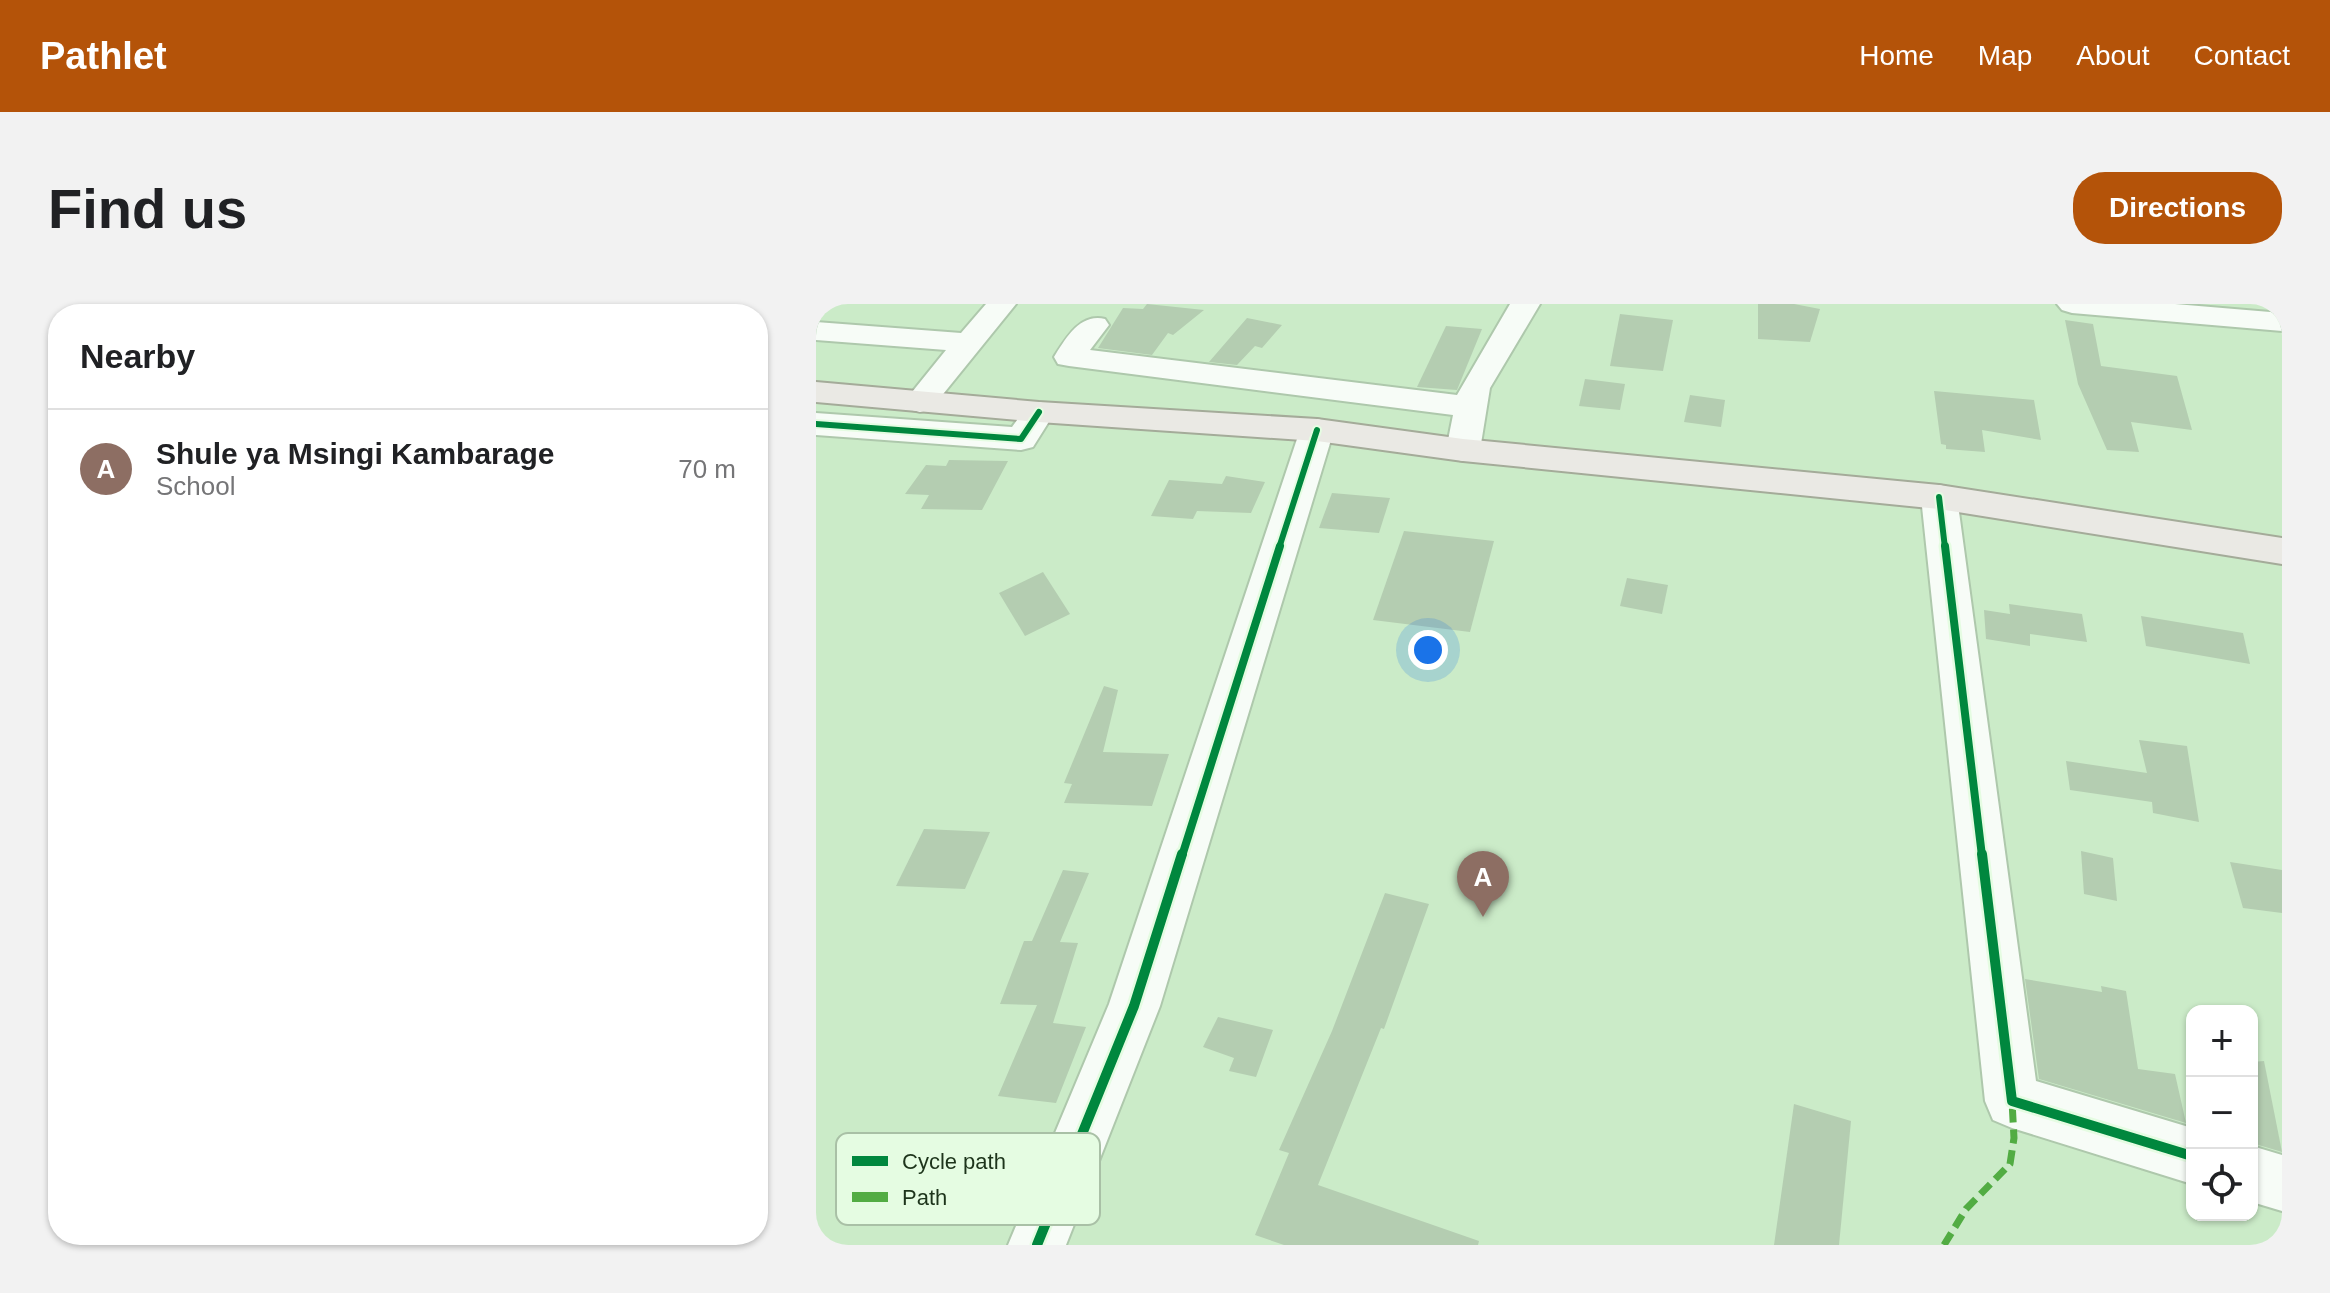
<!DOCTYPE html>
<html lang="en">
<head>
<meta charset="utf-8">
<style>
  body { margin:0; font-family:Arial,sans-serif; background:#f2f2f2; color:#202124 }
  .controls { position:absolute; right:24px; bottom:24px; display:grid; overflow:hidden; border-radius:16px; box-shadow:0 2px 6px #0004 }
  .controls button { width:72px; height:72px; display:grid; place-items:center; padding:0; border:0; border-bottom:2px solid #e0e0e0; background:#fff; color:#202124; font:40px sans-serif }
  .you { position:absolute; left:612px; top:346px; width:28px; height:28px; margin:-20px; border:6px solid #fff; border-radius:50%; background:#1a73e8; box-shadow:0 0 0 12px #1a73e833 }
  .badge { display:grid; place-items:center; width:52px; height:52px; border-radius:50%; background:#b45309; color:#fff; font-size:26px; font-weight:700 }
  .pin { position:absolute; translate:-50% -66px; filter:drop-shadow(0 2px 4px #0008) }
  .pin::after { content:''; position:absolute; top:42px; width:28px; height:24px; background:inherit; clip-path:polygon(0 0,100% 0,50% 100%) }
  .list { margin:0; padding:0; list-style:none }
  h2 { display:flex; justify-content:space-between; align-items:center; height:104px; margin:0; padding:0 32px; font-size:34px }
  h2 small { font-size:26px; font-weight:400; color:#757577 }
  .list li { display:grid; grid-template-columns:52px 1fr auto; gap:24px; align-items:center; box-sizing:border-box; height:120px; padding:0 32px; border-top:2px solid #e0e0e0 }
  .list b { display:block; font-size:30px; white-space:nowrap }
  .list p { margin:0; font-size:26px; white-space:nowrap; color:#757577 }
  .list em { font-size:26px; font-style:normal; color:#757577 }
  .icon { flex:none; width:44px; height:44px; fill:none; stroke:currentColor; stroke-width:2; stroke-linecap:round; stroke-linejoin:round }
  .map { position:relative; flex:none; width:1466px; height:941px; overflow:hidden; border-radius:32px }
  header { display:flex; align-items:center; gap:48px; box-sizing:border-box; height:112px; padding:0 40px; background:#b45309; color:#fff }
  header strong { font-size:38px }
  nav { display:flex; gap:44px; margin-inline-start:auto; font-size:28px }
  .intro { display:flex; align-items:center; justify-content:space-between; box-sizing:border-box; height:192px; padding:0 48px }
  h1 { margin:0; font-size:56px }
  .button { padding:20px 36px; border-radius:32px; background:#b45309; color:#fff; font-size:28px; font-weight:700 }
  main { display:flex; gap:48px; padding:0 48px }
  aside { flex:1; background:#fff; border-radius:32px; box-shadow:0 2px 6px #0004 }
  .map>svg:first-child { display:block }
  .building { fill:#b4cdb1 }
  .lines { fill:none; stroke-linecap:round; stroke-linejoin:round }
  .minor-casing { stroke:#aec8ac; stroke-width:4 }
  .major-casing { stroke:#a4ab99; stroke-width:4 }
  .minor { fill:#f7fcf7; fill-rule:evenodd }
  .major { fill:#eae9e4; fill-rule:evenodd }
  .quiet { stroke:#52ac43; stroke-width:7; stroke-dasharray:14 7; stroke-linecap:butt }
  .cycleway-far2-casing { stroke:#e5fce2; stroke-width:10 }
  .cycleway-far1-casing { stroke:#e5fce2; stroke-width:13 }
  .cycleway-casing { stroke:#e5fce2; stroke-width:15 }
  .cycleway-far2 { stroke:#00873e; stroke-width:6 }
  .cycleway-far1 { stroke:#00873e; stroke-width:8 }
  .cycleway { stroke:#00873e; stroke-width:10 }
  .key { fill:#e5fce2; stroke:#a9c0a6; stroke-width:2 }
  .key-label { font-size:22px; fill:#1d341b }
</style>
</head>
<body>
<header>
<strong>Pathlet</strong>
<nav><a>Home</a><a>Map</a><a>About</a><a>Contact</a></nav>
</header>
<div class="intro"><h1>Find us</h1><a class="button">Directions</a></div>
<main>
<aside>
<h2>Nearby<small></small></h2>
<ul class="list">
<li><span class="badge" style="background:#8d6e63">A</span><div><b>Shule ya Msingi Kambarage</b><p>School</p></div><em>70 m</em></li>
</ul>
</aside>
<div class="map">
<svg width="1466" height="941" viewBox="0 0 1466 941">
  <rect width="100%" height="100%" fill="#cbebc8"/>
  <!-- building -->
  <g class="building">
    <polygon points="331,0 388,6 357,31 352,29 336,51 282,44 307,4 327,5"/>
    <polygon points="942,0 978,0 1004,5 994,38 942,35"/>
    <polygon points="804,10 857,16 847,67 794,62"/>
    <polygon points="431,14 466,21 446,44 439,42 421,61 393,58"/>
    <polygon points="1249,16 1277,20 1285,62 1361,72 1376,126 1315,118 1323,148 1291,146 1262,80"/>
    <polygon points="630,22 666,25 641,86 601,83"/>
    <polygon points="769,75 809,80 804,106 763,102"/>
    <polygon points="1118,87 1218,96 1225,136 1166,126 1169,148 1130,145 1130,141 1125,140"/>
    <polygon points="874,91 909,96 905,123 868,118"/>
    <polygon points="133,156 192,157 166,206 105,205 113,191 89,190 110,161 130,162"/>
    <polygon points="410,172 449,178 435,209 381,207 377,215 335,212 353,176 406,180"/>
    <polygon points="516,189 574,194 563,229 503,224"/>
    <polygon points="588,227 678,237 654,328 557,316"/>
    <polygon points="227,268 254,310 209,332 183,289"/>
    <polygon points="811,274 852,281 846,310 804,302"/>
    <polygon points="1193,300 1266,310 1271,338 1214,330 1214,342 1170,335 1168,306 1194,310"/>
    <polygon points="1325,312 1427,329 1434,360 1330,342"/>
    <polygon points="288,382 302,386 287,448 353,450 336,502 248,499 256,480 248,479"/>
    <polygon points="1323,436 1371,442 1383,518 1337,509 1336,498 1254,486 1250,457 1331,469"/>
    <polygon points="108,525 174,528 149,585 80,582"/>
    <polygon points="1265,547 1297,554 1301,597 1268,590"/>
    <polygon points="1414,558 1466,566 1466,609 1427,604"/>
    <polygon points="247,566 273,569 244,638 262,639 237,719 270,723 240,799 182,792 221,701 184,700 208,637 216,637"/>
    <polygon points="569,589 613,600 568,725 565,724 502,881 663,937 662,941 468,941 439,931 473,849 463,846 516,727"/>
    <polygon points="1209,675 1286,688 1285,682 1310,687 1322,765 1359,770 1370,819 1223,775"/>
    <polygon points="402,713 457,726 440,773 413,767 418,754 387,743"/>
    <polygon points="1448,757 1466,848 1436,839 1436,758"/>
    <polygon points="978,800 1035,817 1023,941 958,941"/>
  </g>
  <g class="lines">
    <!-- minor casing -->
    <g class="minor-casing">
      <g id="minor">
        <polygon points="170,0 200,0 115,105 104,108 93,105 88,98 130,46 0,36 0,18 145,29"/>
        <path d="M 694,0 L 724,0 L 674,84 L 664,146 L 659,154 L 647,157 L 635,154 L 630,146 L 637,111 L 253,62 L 242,60 L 238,53 C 250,34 264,9 289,15 L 293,21 L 274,46 L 641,91 Z"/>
        <polygon points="1241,0 1359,0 1466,9 1466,27 1256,9 1246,6"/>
        <polygon points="223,98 234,101 239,108 217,143 205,146 0,131 0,109 196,123 212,101"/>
        <polygon points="501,115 513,118 518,126 344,702 250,941 192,941 293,700 484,126 489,118"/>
        <polygon points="1123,181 1135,184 1141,193 1220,777 1376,824 1376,880 1196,824 1177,816 1169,797 1105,193 1111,184"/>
        <polygon points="1436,842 1466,851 1466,907 1436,898"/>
      </g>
    </g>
    <!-- major casing -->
    <g class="major-casing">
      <polygon id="major" points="0,78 223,98 501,115 647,135 1123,181 1466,234 1466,260 1123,205 647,157 501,137 223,118 0,98"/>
    </g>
    <!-- minor -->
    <use href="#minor" class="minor"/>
    <!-- major -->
    <use href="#major" class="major"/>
    <!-- quiet -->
    <polyline class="quiet" points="1128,941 1150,905 1194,860 1198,834 1196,797"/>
    <!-- cycleway-far2 casing -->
    <g class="cycleway-far2-casing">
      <g id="cycleway-far2">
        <polyline points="0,120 205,135 223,108"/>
        <polyline points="1123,193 1129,244"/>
        <polyline points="463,244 501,126"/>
      </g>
    </g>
    <!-- cycleway-far1 casing -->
    <g class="cycleway-far1-casing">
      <g id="cycleway-far1">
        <polyline points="1129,242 1166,552"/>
        <polyline points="366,552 464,242"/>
      </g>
    </g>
    <!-- cycleway casing -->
    <g class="cycleway-casing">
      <g id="cycleway">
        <polyline points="1166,550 1196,797 1376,852"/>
        <polyline points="221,941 318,702 366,550"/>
      </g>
    </g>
    <!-- cycleway-far2 -->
    <use href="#cycleway-far2" class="cycleway-far2"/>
    <!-- cycleway-far1 -->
    <use href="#cycleway-far1" class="cycleway-far1"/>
    <!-- cycleway -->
    <use href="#cycleway" class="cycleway"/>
  </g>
  <!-- legend -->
  <rect x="20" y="829" width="264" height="92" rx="12" class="key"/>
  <rect x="36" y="852" width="36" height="10" fill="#00873e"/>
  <rect x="36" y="888" width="36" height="10" fill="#52ac43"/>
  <g class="key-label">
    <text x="86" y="865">Cycle path</text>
    <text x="86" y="901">Path</text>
  </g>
</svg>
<div class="controls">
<button>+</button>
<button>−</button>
<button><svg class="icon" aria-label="locate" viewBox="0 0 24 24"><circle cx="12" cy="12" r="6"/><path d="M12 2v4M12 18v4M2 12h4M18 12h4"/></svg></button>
</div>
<div class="you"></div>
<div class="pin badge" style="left:667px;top:613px;background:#8d6e63">A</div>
</div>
</main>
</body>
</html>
